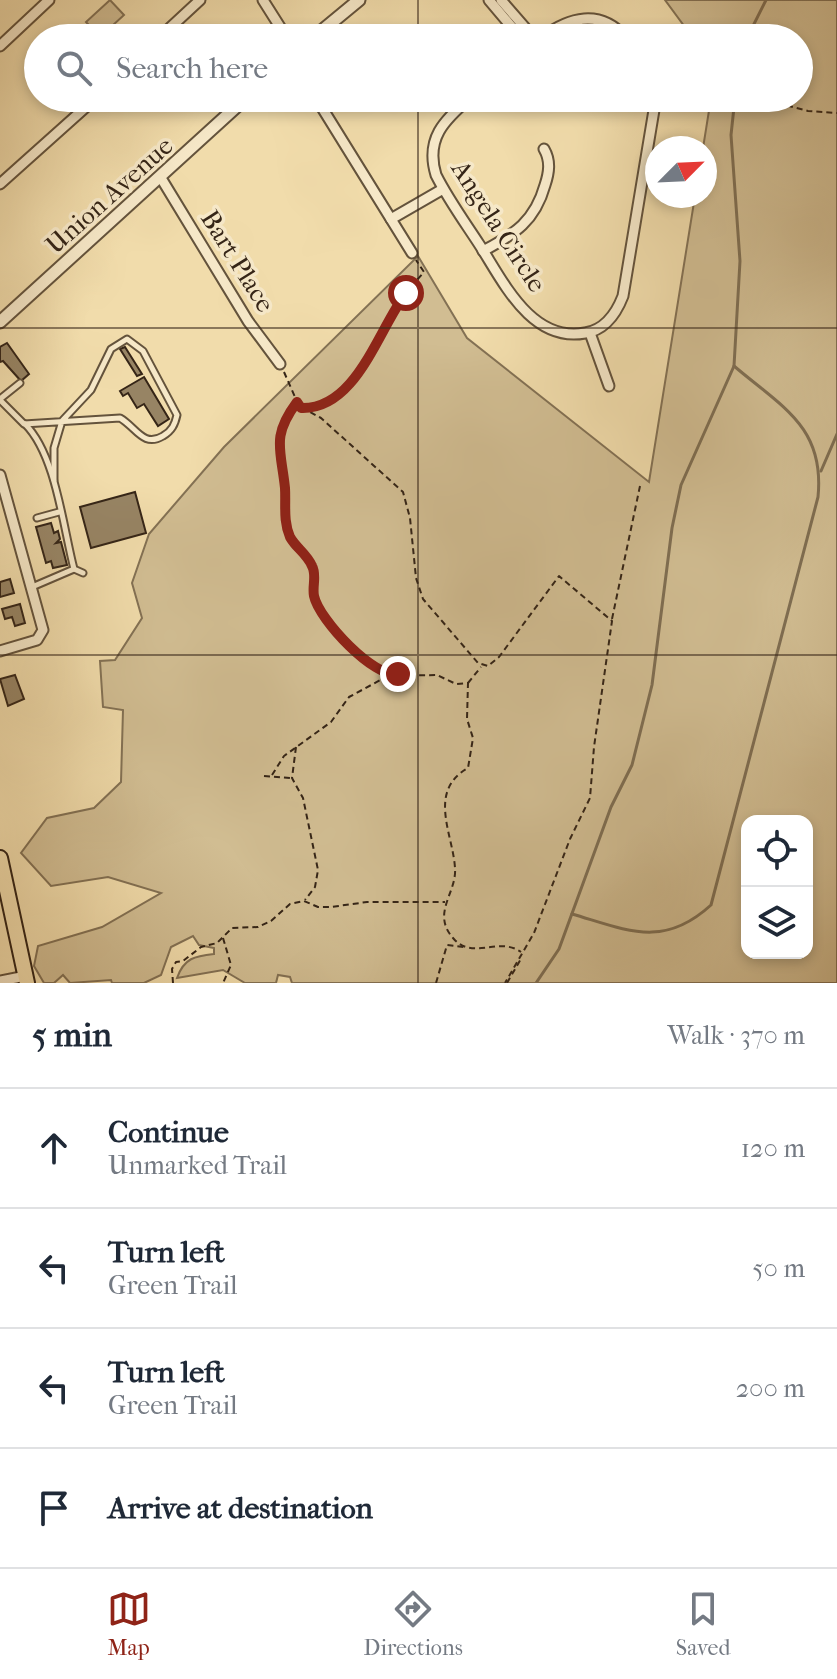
<!DOCTYPE html>
<html lang="en">
<head>
<meta charset="utf-8">
<style>
  body { margin:0; font-family:"IM FELL French Canon",serif; background:#f2f2f3; color:#1f2937 }
  .controls { position:absolute; right:24px; bottom:24px; display:grid; overflow:hidden; border-radius:16px; box-shadow:0 4px 12px #0003 }
  .controls button { width:72px; height:72px; display:grid; place-items:center; padding:0; border:0; border-bottom:2px solid #e0e1e3; background:#fff; color:#1f2937; font:40px sans-serif }
  .compass { position:absolute; left:645px; top:136px; width:72px; height:72px; border-radius:50%; background:#fff; box-shadow:0 4px 12px #0003; rotate:66deg }
  .stop { position:absolute; width:24px; height:24px; margin:-18px; border:6px solid #8f2418; border-radius:50%; background:#fff }
  .stop.end { background:#8f2418; border-color:#fff; box-shadow:0 2px 8px #0008 }
  .list { margin:0; padding:0; list-style:none }
  h2 { display:flex; justify-content:space-between; align-items:center; height:104px; margin:0; padding:0 32px; font-size:34px }
  h2 small { font-size:26px; font-weight:400; color:#747a83 }
  .list li { display:grid; grid-template-columns:52px 1fr auto; gap:24px; align-items:center; box-sizing:border-box; height:120px; padding:0 32px; border-top:2px solid #e0e1e3 }
  .list b { display:block; font-size:30px; white-space:nowrap }
  .list p { margin:0; font-size:26px; white-space:nowrap; color:#747a83 }
  .list em { font-size:26px; font-style:normal; color:#747a83 }
  .icon { flex:none; width:44px; height:44px; fill:none; stroke:currentColor; stroke-width:2; stroke-linecap:round; stroke-linejoin:round }
  .map { position:relative; flex:none; width:837px; height:983px; overflow:hidden }
  .search { position:absolute; background:#fff; box-shadow:0 4px 12px #0003; left:24px; right:24px; top:24px; height:88px; display:flex; align-items:center; gap:20px; box-sizing:border-box; padding:0 28px; border-radius:44px; color:#747a83; font-size:30px }
  .sheet { height:584px; background:#fff }
  nav { display:flex; justify-content:space-around; align-items:center; box-sizing:border-box; height:112px; border-top:2px solid #e0e1e3; background:#fff; font-size:22px; color:#747a83 }
  nav a { display:grid; justify-items:center; gap:4px }
  nav .on { color:#8f2418 }
  .map>svg:first-child { display:block }
  .green { fill:#d1bd92; stroke:#837154; stroke-width:2; fill-rule:evenodd }
  .lines { fill:none; stroke-linecap:round; stroke-linejoin:round }
  .stream { stroke:#7f6e52; stroke-width:3 }
  .building { fill:#978464; stroke:#352517; stroke-width:2 }
  .service-casing { stroke:#64533c; stroke-width:9 }
  .minor-casing { stroke:#64533c; stroke-width:13 }
  .tertiary-casing { stroke:#64533c; stroke-width:15 }
  .primary-casing { stroke:#352517; stroke-width:18 }
  .path { stroke:#352517; stroke-width:2; stroke-dasharray:6 4; stroke-linecap:butt }
  .service { stroke:#f6e8c8; stroke-width:5 }
  .minor { stroke:#f6e8c8; stroke-width:9 }
  .tertiary { stroke:#f6e8c8; stroke-width:11 }
  .primary { stroke:#f1dcab; stroke-width:14 }
  .route { stroke:#8f2418; stroke-width:10 }
  .grid { fill:none; stroke:#352517; stroke-width:2; stroke-opacity:0.55 }
  .labels { text-anchor:middle; stroke-width:7; stroke-linejoin:round; paint-order:stroke }
  .street-label { font-size:26px; fill:#352517; stroke:#f6e8c8 }
</style>
</head>
<body>
<div class="map">
<svg width="837" height="983" viewBox="0 0 837 983">
  <rect width="100%" height="100%" fill="#f1dcab"/>
  <filter id="stains"><feTurbulence type="fractalNoise" baseFrequency=".0025" numOctaves="4"/><feColorMatrix values="0 0 0 0 .2 0 0 0 0 .09 0 0 0 0 .02 0 0 0 .5 -.17"/></filter>
  <radialGradient id="worn" r=".72"><stop offset=".6" stop-color="#630" stop-opacity="0"/><stop offset="1" stop-color="#630" stop-opacity=".3"/></radialGradient>
  <!-- green -->
  <g class="green">
    <polygon points="110,0 124,15 100,37 86,22"/>
    <path d="M 665,0 L 837,0 L 837,983 L 292,983 L 290,977 L 278,975 L 276,983 L 245,983 L 223,970 L 177,978 C 184,958 195,956 214,954 L 214,948 L 199,945 L 193,936 L 171,947 L 161,975 L 144,983 L 112,983 L 111,980 L 70,983 L 63,975 L 54,983 L 44,983 L 34,966 L 38,946 L 102,927 L 161,893 L 108,877 L 51,886 L 21,853 L 47,818 L 94,808 L 121,782 L 123,710 L 103,707 L 100,661 L 115,660 L 142,618 L 132,583 L 149,534 L 224,447 L 418,256 L 467,338 L 649,482 L 695,196 L 705,196 L 703,148 L 711,98 L 799,98 L 799,38 L 693,38 ZM 747,821 L 807,821 L 807,953 L 747,953 Z"/>
  </g>
  <g class="lines">
    <!-- stream -->
    <g class="stream">
      <polyline points="747,38 766,0"/>
      <polyline points="821,471 837,434"/>
      <path d="M 572,914 C 627,930 663,949 711,905 L 818,497 C 825,427 782,407 734,366"/>
      <polyline points="536,983 559,949 611,807 632,765 652,685 672,528 681,485 734,366 740,261 731,135 735,98"/>
    </g>
  </g>
  <!-- building -->
  <g class="building">
    <polygon points="7,343 29,374 21,381 3,361 0,362 0,347"/>
    <polygon points="125,347 142,374 137,376 120,349"/>
    <polygon points="144,377 169,419 158,426 144,404 137,408 128,393 123,396 120,391"/>
    <polygon points="135,492 146,533 91,548 80,507"/>
    <polygon points="51,523 54,533 58,531 60,539 56,543 61,542 67,565 53,568 51,561 46,563 36,527"/>
    <polygon points="10,579 14,593 0,597 0,582"/>
    <polygon points="20,604 25,623 15,626 12,617 5,619 2,609"/>
    <polygon points="15,675 24,699 8,706 0,679"/>
  </g>
  <g class="lines">
    <!-- service casing -->
    <g class="service-casing">
      <g id="service">
        <polyline points="0,399 20,383"/>
        <path d="M 0,400 L 24,424 L 120,418 C 136,427 143,448 163,436 C 172,431 175,424 177,415 L 143,351 L 127,339 L 111,349 L 91,390 L 62,421 L 54,448 L 54,480"/>
        <path d="M 25,424 C 56,455 63,527 74,569 L 83,573"/>
        <polyline points="37,518 59,512"/>
        <polyline points="32,587 74,569"/>
      </g>
    </g>
    <!-- minor casing -->
    <g class="minor-casing">
      <g id="minor">
        <polyline points="263,0 287,38"/>
        <polyline points="489,0 521,38"/>
        <polyline points="501,0 534,38"/>
        <polyline points="159,38 200,0"/>
        <path d="M 541,38 C 569,17 600,8 626,38"/>
        <polyline points="0,46 49,0"/>
        <polyline points="316,98 412,253"/>
        <path d="M 470,98 C 444,120 425,139 436,175 C 448,199 464,221 479,244 C 503,281 531,343 585,333 C 605,330 616,314 623,296 L 656,98"/>
        <polyline points="161,178 248,321 280,364"/>
        <polyline points="0,184 96,98"/>
        <polyline points="391,219 443,189"/>
        <path d="M 483,251 C 515,234 535,221 545,185 C 549,173 551,161 544,149"/>
        <polyline points="590,333 609,386"/>
        <polyline points="0,475 43,630 37,640 0,651"/>
        <polyline points="0,981 26,976"/>
      </g>
    </g>
    <!-- tertiary casing -->
    <g class="tertiary-casing">
      <g id="tertiary">
        <polyline points="313,38 359,0"/>
        <polyline points="0,322 246,98"/>
      </g>
    </g>
    <!-- primary casing -->
    <g class="primary-casing">
      <polyline id="primary" points="0,858 27,983"/>
    </g>
    <!-- path -->
    <g class="path">
      <polyline points="758,98 808,111 837,113"/>
      <polyline points="284,372 299,406 321,418 403,492 410,518 416,578 423,599 478,663 488,666 499,657 559,576 612,621 594,747 590,798 570,839 534,933 505,983"/>
      <path d="M 296,403 L 281,423 L 277,451 L 288,533 L 313,566 L 314,596 L 328,626 L 387,676 L 437,675 L 456,684 L 468,683 L 467,719 L 473,738 L 468,768 C 427,791 453,834 455,868 C 457,893 431,913 453,938 C 472,961 499,936 521,952"/>
      <path d="M 303,408 C 350,410 370,351 389,317 C 398,301 411,287 424,272 L 416,260"/>
      <polyline points="612,619 640,486"/>
      <polyline points="468,683 481,667"/>
      <polyline points="296,747 292,778 303,798 318,870 315,887 305,900"/>
      <polyline points="272,775 284,756 331,722 349,697 386,677"/>
      <polyline points="264,776 291,778"/>
      <polyline points="223,938 231,965 223,983"/>
      <polyline points="173,983 172,969 176,962 183,961 201,947 217,943 232,928 258,927 271,921 290,904 304,901 318,907 331,907 367,902 445,902"/>
      <polyline points="436,983 447,945 464,947"/>
      <polyline points="507,983 522,957"/>
    </g>
    <!-- service -->
    <use href="#service" class="service"/>
    <!-- minor -->
    <use href="#minor" class="minor"/>
    <!-- tertiary -->
    <use href="#tertiary" class="tertiary"/>
    <!-- primary -->
    <use href="#primary" class="primary"/>
  </g>
  <g class="lines">
    <!-- route -->
    <path class="route" d="M 398,674 C 375,679 319,620 314,596 C 312,586 317,575 312,566 C 307,554 296,548 290,537 C 283,521 286,505 285,488 C 281,449 271,437 297,402 L 301,408 C 356,410 378,330 406,293"/>
  </g>
  <!-- grid -->
  <path class="grid" d="M 418,0 L 418,38M 418,98 L 418,983M 0,328 L 837,328M 0,655 L 837,655"/>
  <g class="labels">
    <!-- street labels -->
    <g class="street-label">
      <text transform="translate(109 195) rotate(-42)" y="9">Union Avenue</text>
      <text transform="translate(499 226) rotate(57)" y="9">Angela Circle</text>
      <text transform="translate(238 261) rotate(58)" y="9">Bart Place</text>
    </g>
  </g>
  <rect width="100%" height="100%" filter="url(#stains)"/>
  <rect width="100%" height="100%" fill="url(#worn)"/>
</svg>
<div class="controls">
<button><svg class="icon" aria-label="locate" viewBox="0 0 24 24"><circle cx="12" cy="12" r="6"/><path d="M12 2v4M12 18v4M2 12h4M18 12h4"/></svg></button>
<button><svg class="icon" aria-label="layers" viewBox="0 0 24 24"><path d="M12 4l9 5-9 5-9-5zM3 14l9 5 9-5"/></svg></button>
</div>
<svg class="compass" viewBox="-18 -18 36 36"><path d="M0-13l5 13h-10z" fill="#e53935"/><path d="M0 13l5-13h-10z" fill="#747a83"/></svg>
<div class="stop" style="left:406px;top:293px"></div>
<div class="stop end" style="left:398px;top:674px"></div>
<div class="search"><svg class="icon" aria-label="search" viewBox="0 0 24 24"><circle cx="10" cy="10" r="6"/><path d="M15 15l6 6"/></svg>Search here</div>
</div>
<section class="sheet">
<h2>5 min<small>Walk · 370 m</small></h2>
<ul class="list">
<li><svg class="icon" aria-label="ahead" viewBox="0 0 24 24"><path d="M12 20V5M6 11l6-6 6 6"/></svg><div><b>Continue</b><p>Unmarked Trail</p></div><em>120 m</em></li>
<li><svg class="icon" aria-label="left" viewBox="0 0 24 24"><path d="M17 20v-9H6M10 6l-5 5 5 5"/></svg><div><b>Turn left</b><p>Green Trail</p></div><em>50 m</em></li>
<li><svg class="icon" aria-label="left" viewBox="0 0 24 24"><path d="M17 20v-9H6M10 6l-5 5 5 5"/></svg><div><b>Turn left</b><p>Green Trail</p></div><em>200 m</em></li>
<li><svg class="icon" aria-label="arrive" viewBox="0 0 24 24"><path d="M6 21V4h12l-3 4 3 4H6"/></svg><div><b>Arrive at destination</b></div></li>
</ul>
</section>
<nav>
<a class="on"><svg class="icon" aria-label="map" viewBox="0 0 24 24"><path d="M3 6l6-2 6 2 6-2v14l-6 2-6-2-6 2zM9 4v14M15 6v14"/></svg>Map</a>
<a><svg class="icon" aria-label="directions" viewBox="0 0 24 24"><path d="M12 3l9 9-9 9-9-9zM9 14v-3h6M13 9l2 2-2 2"/></svg>Directions</a>
<a><svg class="icon" aria-label="saved" viewBox="0 0 24 24"><path d="M7 4h10v16l-5-4-5 4z"/></svg>Saved</a>
</nav>
</body>
</html>
